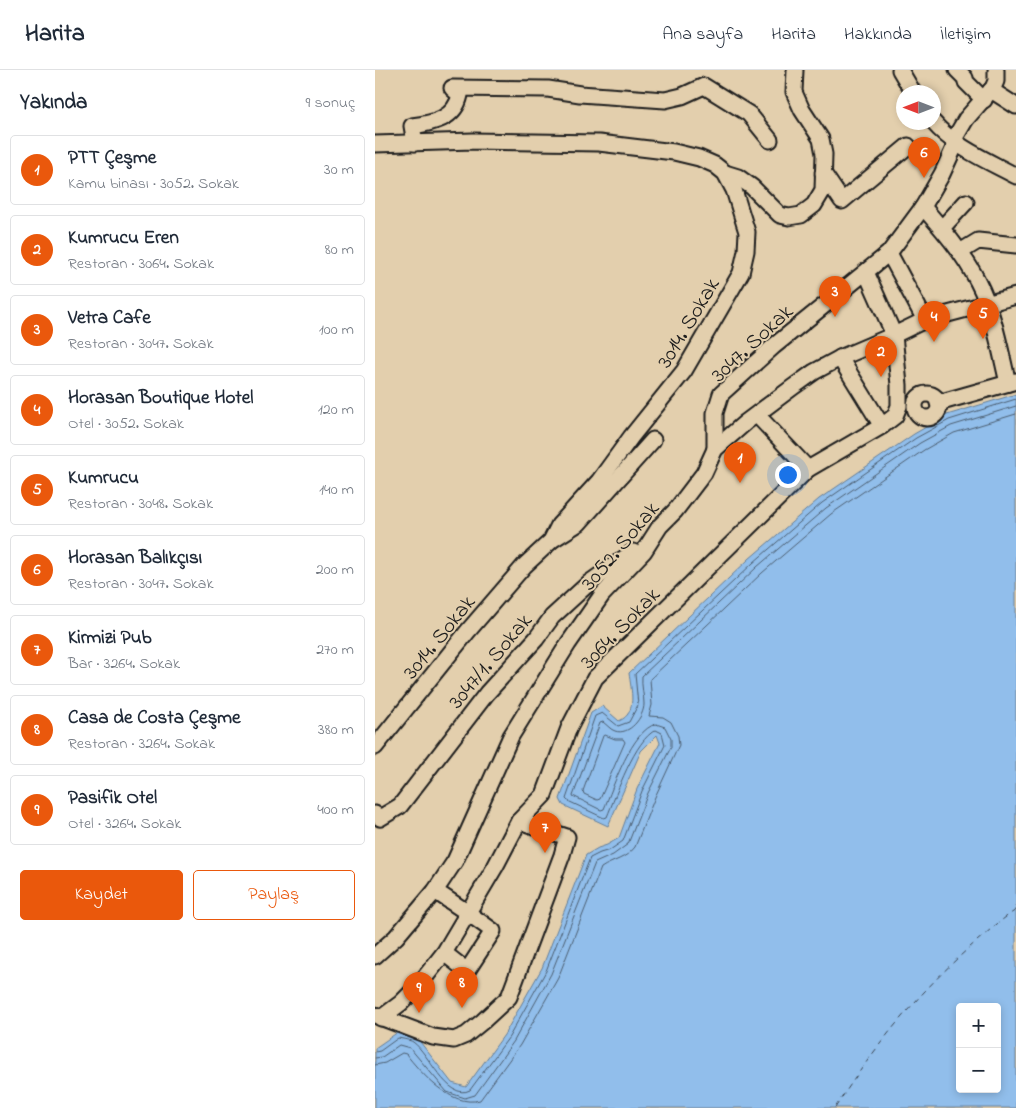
<!DOCTYPE html>
<html lang="tr">
<head>
<meta charset="utf-8">
<style>
  body { margin:0; font-family:"Indie Flower",sans-serif; background:#f2f2f3; color:#1f2937 }
  .controls { position:absolute; right:15px; bottom:15px; display:grid; overflow:hidden; border-radius:5px; box-shadow:0 2px 8px #0003 }
  .controls button { width:45px; height:45px; display:grid; place-items:center; padding:0; border:0; border-bottom:1px solid #e0e1e3; background:#fff; color:#1f2937; font:25px sans-serif }
  .compass { position:absolute; left:521px; top:15px; width:45px; height:45px; border-radius:50%; background:#fff; box-shadow:0 2px 8px #0003; rotate:270deg }
  .you { position:absolute; left:412px; top:404px; width:18px; height:18px; margin:-12px; border:4px solid #fff; border-radius:50%; background:#1a73e8; box-shadow:0 0 0 8px #1a73e833 }
  .badge { display:grid; place-items:center; width:32px; height:32px; border-radius:50%; background:#ea580c; color:#fff; font-size:16px; font-weight:700 }
  .pin { position:absolute; translate:-50% -41px; filter:drop-shadow(0 1px 2px #0008) }
  .pin::after { content:''; position:absolute; top:26px; width:18px; height:15px; background:inherit; clip-path:polygon(0 0,100% 0,50% 100%) }
  .list { margin:0; padding:0; list-style:none }
  h2 { display:flex; justify-content:space-between; align-items:center; height:65px; margin:0; padding:0 20px; font-size:21px }
  h2 small { font-size:16px; font-weight:400; color:#747a83 }
  .list li { display:grid; grid-template-columns:32px 1fr auto; gap:15px; align-items:center; box-sizing:border-box; height:70px; margin:0 10px 10px; padding:0 10px; border:1px solid #e0e1e3; border-radius:5px }
  .list b { display:block; font-size:19px; white-space:nowrap }
  .list p { margin:0; font-size:16px; white-space:nowrap; color:#747a83 }
  .list em { font-size:16px; font-style:normal; color:#747a83 }
  .actions { display:flex; gap:10px; padding:15px 20px }
  .actions a { flex:1; padding:11px 0; border:1px solid #ea580c; border-radius:5px; text-align:center; font-size:18px; color:#ea580c }
  .actions .main { background:#ea580c; color:#fff }
  .map { position:relative; flex:none; width:641px; height:1038px; overflow:hidden }
  header { display:flex; align-items:center; gap:30px; box-sizing:border-box; height:70px; padding:0 25px; background:#fff; border-bottom:1px solid #e0e1e3 }
  header strong { font-size:24px }
  nav { display:flex; gap:28px; margin-inline-start:auto; font-size:18px }
  main { display:flex }
  aside { flex:1; background:#fff }
  .map>svg:first-child { display:block }
  .water { fill:#91beeb; stroke:#627d98; fill-rule:evenodd }
  .lines { fill:none; stroke-linecap:round; stroke-linejoin:round }
  .shore { stroke:#4b5d6f; stroke-width:1 }
  .ferry { stroke:#394450; stroke-width:1; stroke-dasharray:6 5; stroke-linecap:butt }
  .minor-casing { stroke:#1c1c1c; stroke-width:19 }
  .minor { stroke:#e3cfad; stroke-width:15 }
  .labels { text-anchor:middle; stroke-width:4; stroke-linejoin:round; paint-order:stroke }
  .street-label { font-size:22px; fill:#1c1c1c; stroke:#e3cfad }
</style>
</head>
<body>
<header>
<strong>Harita</strong>
<nav><a>Ana sayfa</a><a>Harita</a><a>Hakkında</a><a>İletişim</a></nav>
</header>
<main>
<aside>
<h2>Yakında<small>9 sonuç</small></h2>
<ul class="list">
<li><span class="badge">1</span><div><b>PTT Çeşme</b><p>Kamu binası · 3052. Sokak</p></div><em>30 m</em></li>
<li><span class="badge">2</span><div><b>Kumrucu Eren</b><p>Restoran · 3064. Sokak</p></div><em>80 m</em></li>
<li><span class="badge">3</span><div><b>Vetra Cafe</b><p>Restoran · 3047. Sokak</p></div><em>100 m</em></li>
<li><span class="badge">4</span><div><b>Horasan Boutique Hotel</b><p>Otel · 3052. Sokak</p></div><em>120 m</em></li>
<li><span class="badge">5</span><div><b>Kumrucu</b><p>Restoran · 3048. Sokak</p></div><em>140 m</em></li>
<li><span class="badge">6</span><div><b>Horasan Balıkçısı</b><p>Restoran · 3047. Sokak</p></div><em>200 m</em></li>
<li><span class="badge">7</span><div><b>Kirmizi Pub</b><p>Bar · 3264. Sokak</p></div><em>270 m</em></li>
<li><span class="badge">8</span><div><b>Casa de Costa Çeşme</b><p>Restoran · 3264. Sokak</p></div><em>380 m</em></li>
<li><span class="badge">9</span><div><b>Pasifik Otel</b><p>Otel · 3264. Sokak</p></div><em>400 m</em></li>
</ul>
<div class="actions"><a class="main">Kaydet</a><a>Paylaş</a></div>
</aside>
<div class="map">
<svg width="641" height="1038" viewBox="0 0 641 1038">
  <rect width="100%" height="100%" fill="#e3cfad"/>
  <filter id="ink" filterUnits="userSpaceOnUse"><feTurbulence type="fractalNoise" baseFrequency=".02" numOctaves="2"/><feDisplacementMap in="SourceGraphic" scale="10" xChannelSelector="R" yChannelSelector="G"/><feConvolveMatrix kernelMatrix="1 2 1 2 8 2 1 2 1" color-interpolation-filters="sRGB"/></filter>
  <g filter="url(#ink)">
    <!-- water -->
    <path class="water" d="M 641,324 L 641,1038 L 0,1038 L 0,978 L 23,962 L 42,968 L 77,1013 L 91,1017 L 129,965 L 167,898 L 211,785 L 223,778 L 232,775 L 244,768 L 262,719 L 285,673 L 282,665 L 266,681 L 233,756 L 188,735 L 185,729 L 216,643 L 227,636 L 244,651 C 263,643 256,620 254,603 L 374,489 L 444,429 L 539,364 L 572,345 ZM 585,937 L 622,937 L 622,1019 L 585,1019 Z"/>
    <g class="lines">
      <!-- shore -->
      <g class="shore">
        <polygon points="230,665 240,669 248,669 250,672 225,729 222,730 209,724 208,721 228,666"/>
        <path d="M 0,982 L 5,981 L 23,968 C 28,969 35,970 38,972 C 53,982 73,1032 95,1020 L 134,967 L 171,901 L 215,788 L 225,783 L 235,780 L 248,771 L 267,721 L 290,675 L 287,663 L 281,660 C 260,669 241,725 232,747 L 229,748 L 193,731 L 191,729 L 220,646 L 227,643 L 243,656 L 254,652 L 263,635 L 260,604 L 378,493 L 447,433 L 541,368 L 574,350 L 641,329"/>
        <path d="M 0,988 L 7,987 L 24,975 L 35,978 L 72,1022 L 90,1028 L 100,1025 L 139,971 L 176,904 L 220,793 L 238,785 L 253,774 L 273,723 L 296,677 L 296,669 L 290,657 L 281,654 C 257,660 238,717 229,739 L 226,740 L 198,726 L 225,653 L 228,652 C 232,655 236,660 240,661 C 254,666 269,647 269,634 C 269,625 266,616 267,606 L 382,497 L 451,438 L 545,373 L 576,356 L 641,336"/>
        <path d="M 0,995 L 10,993 L 27,983 L 31,984 C 46,1003 76,1038 105,1030 L 145,975 L 183,908 L 226,798 C 238,790 251,789 260,777 L 280,727 L 304,675 L 303,666 L 296,652 L 288,647 L 274,646 L 277,635 L 275,609 L 387,503 L 456,444 L 549,380 L 579,363 L 641,344"/>
      </g>
      <!-- ferry -->
      <path class="ferry" d="M 460,1038 C 499,977 547,918 602,871 C 615,860 627,849 641,840"/>
      <!-- minor casing -->
      <g class="minor-casing">
        <g id="minor">
          <polyline points="525,0 538,22"/>
          <polyline points="582,0 590,8 591,12 609,30"/>
          <polyline points="616,20 641,36"/>
          <path d="M 558,52 C 579,77 613,91 641,106"/>
          <path d="M 40,73 L 37,56 C 58,53 80,49 85,25 L 77,18 L 173,19 L 205,24 L 290,30 L 307,26 L 329,16 L 374,44 L 395,70"/>
          <polyline points="0,74 98,71 224,73 299,82 324,88 340,95 350,103 359,120 372,162 371,181 366,203 309,301 256,367 224,411 184,455 176,471 149,496 93,561 0,677"/>
          <polyline points="350,103 363,107 377,117 405,145 414,147 426,145 439,135 448,120 449,84 446,69 427,40 419,22 420,0"/>
          <polyline points="448,103 467,131 533,76"/>
          <path d="M 548,137 C 569,161 589,184 603,212 C 619,243 625,280 633,313"/>
          <polyline points="567,158 591,132"/>
          <polyline points="585,182 603,171 641,175"/>
          <polyline points="514,183 550,250"/>
          <polyline points="465,288 507,356"/>
          <circle cx="552" cy="336" r="12"/>
          <polyline points="563,333 641,311"/>
          <polyline points="382,345 433,399"/>
          <polyline points="340,379 340,343 346,324 399,276 514,183 548,137 567,104 578,80 581,66 591,49 618,18 621,11 621,0"/>
          <polyline points="177,470 204,453 278,370"/>
          <polyline points="0,744 5,748 25,736 112,623 161,569 177,547 214,513 258,482"/>
          <polyline points="60,821 93,843 118,861 92,901 69,883"/>
          <polyline points="0,886 21,867 60,821 80,791 136,666 193,574 227,525 269,481 285,456 300,441 329,403 340,379 371,352 418,317 439,302 465,288 519,265 550,250 641,226"/>
          <polyline points="0,945 58,967 79,970 91,965 108,951 134,927 187,785 192,767 144,751"/>
          <polyline points="6,948 26,933 43,916 69,883 120,797 144,751 169,725 194,658 220,608 433,399 507,356 520,346 524,336 524,315 519,265 491,202"/>
        </g>
      </g>
      <!-- minor -->
      <use href="#minor" class="minor"/>
    </g>
  </g>
  <g class="labels">
    <!-- street labels -->
    <g class="street-label">
      <text transform="translate(312 252) rotate(-59)" y="8">3014. Sokak</text>
      <text transform="translate(376 272) rotate(-43)" y="8">3047. Sokak</text>
      <text transform="translate(244 475) rotate(-50)" y="8">3052. Sokak</text>
      <text transform="translate(244 557) rotate(-46)" y="8">3064. Sokak</text>
      <text transform="translate(63 566) rotate(-51)" y="8">3014. Sokak</text>
      <text transform="translate(114 590) rotate(-50)" y="8">3047/1. Sokak</text>
    </g>
  </g>
</svg>
<div class="controls">
<button>+</button>
<button>−</button>
</div>
<svg class="compass" viewBox="-18 -18 36 36"><path d="M0-13l5 13h-10z" fill="#e53935"/><path d="M0 13l5-13h-10z" fill="#747a83"/></svg>
<div class="you"></div>
<div class="pin badge" style="left:365px;top:413px">1</div>
<div class="pin badge" style="left:506px;top:307px">2</div>
<div class="pin badge" style="left:460px;top:247px">3</div>
<div class="pin badge" style="left:559px;top:272px">4</div>
<div class="pin badge" style="left:608px;top:269px">5</div>
<div class="pin badge" style="left:549px;top:108px">6</div>
<div class="pin badge" style="left:170px;top:783px">7</div>
<div class="pin badge" style="left:87px;top:938px">8</div>
<div class="pin badge" style="left:44px;top:943px">9</div>
</div>
</main>
</body>
</html>
